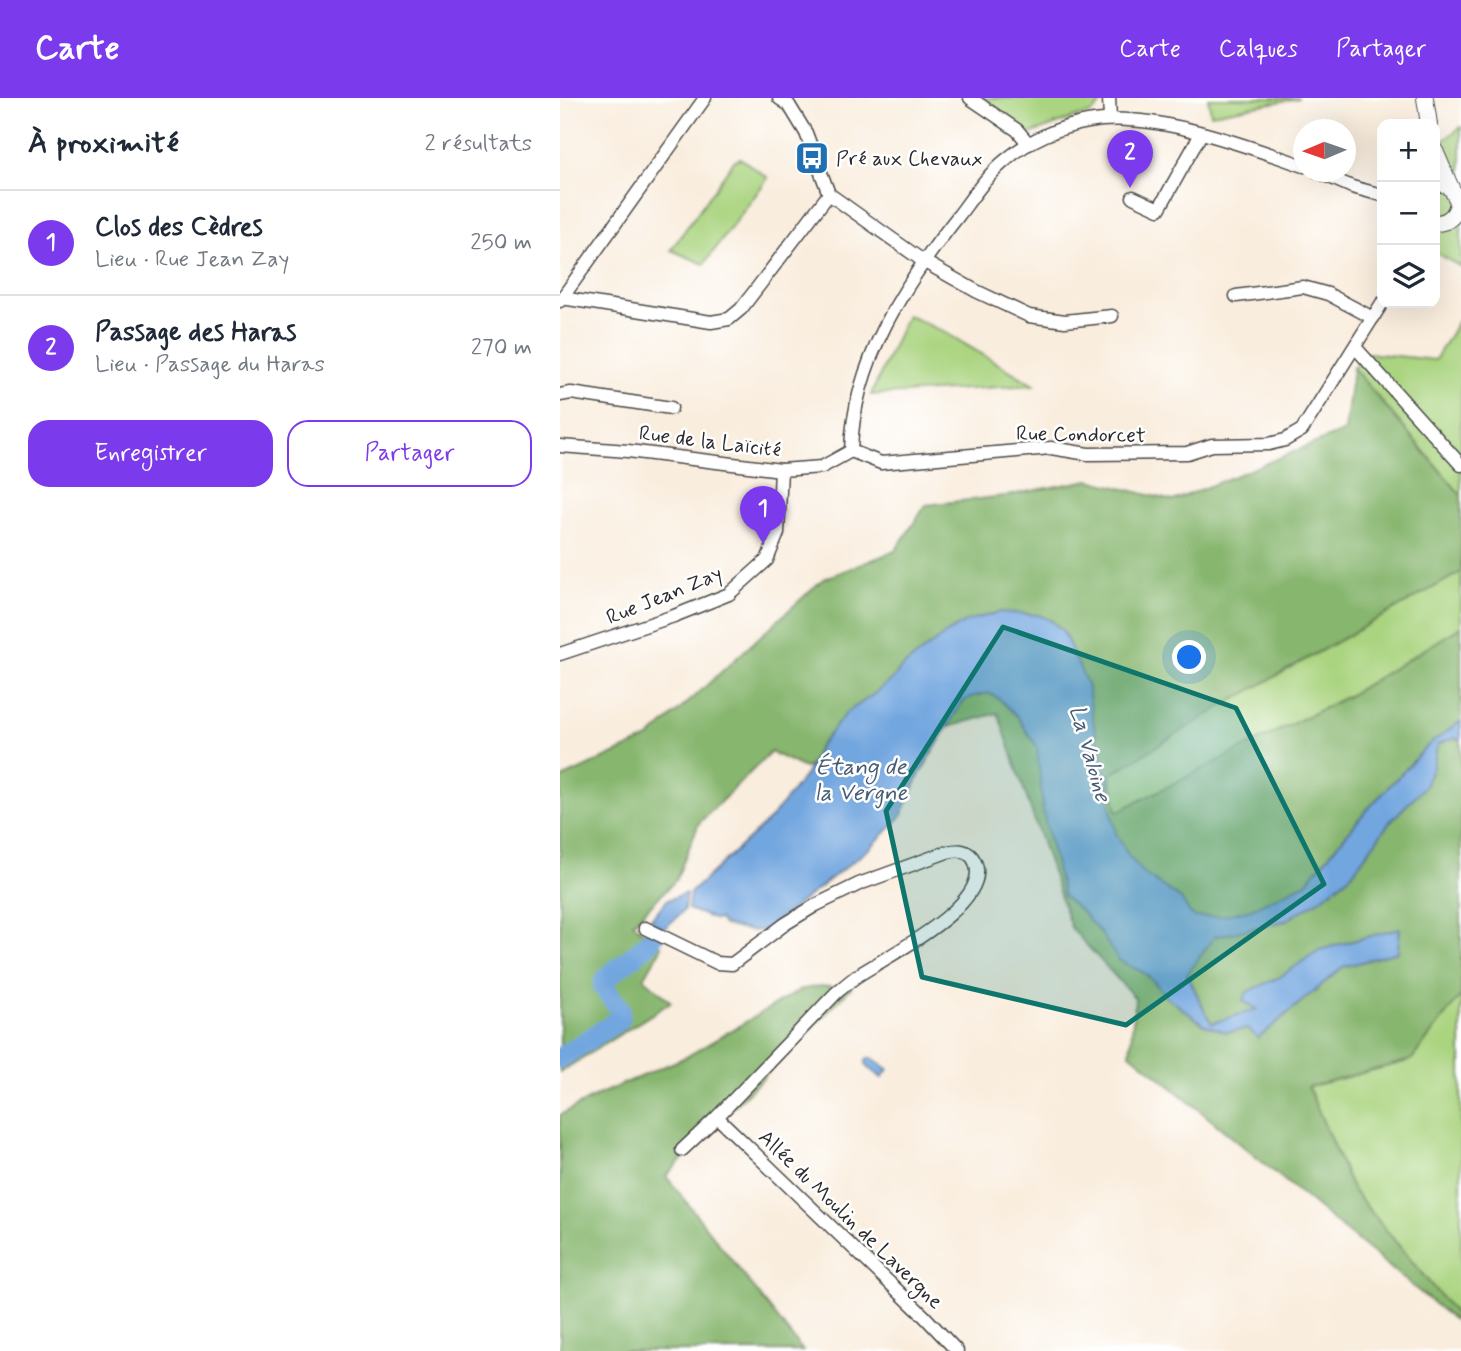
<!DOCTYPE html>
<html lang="fr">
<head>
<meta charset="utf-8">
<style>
  body { margin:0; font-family:Mynerve,sans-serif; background:#f2f2f3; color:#1f2937 }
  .controls { position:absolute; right:21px; top:21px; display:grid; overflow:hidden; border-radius:14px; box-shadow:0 7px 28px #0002 }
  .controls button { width:63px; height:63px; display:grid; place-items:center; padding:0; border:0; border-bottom:2px solid #e0e1e3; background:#fff; color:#1f2937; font:35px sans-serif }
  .compass { position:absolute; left:733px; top:21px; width:63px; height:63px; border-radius:50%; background:#fff; box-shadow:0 7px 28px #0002; rotate:268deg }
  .you { position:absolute; left:630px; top:560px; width:24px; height:24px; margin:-18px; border:5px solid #fff; border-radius:50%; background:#1a73e8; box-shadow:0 0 0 10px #1a73e833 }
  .badge { display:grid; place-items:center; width:46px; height:46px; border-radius:50%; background:#7c3aed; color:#fff; font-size:23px; font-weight:700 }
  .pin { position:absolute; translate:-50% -58px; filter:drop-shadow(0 2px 4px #0008) }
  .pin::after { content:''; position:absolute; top:37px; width:24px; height:21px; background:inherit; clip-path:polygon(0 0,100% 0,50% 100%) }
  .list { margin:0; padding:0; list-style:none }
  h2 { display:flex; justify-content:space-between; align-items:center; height:91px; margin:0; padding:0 28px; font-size:30px }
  h2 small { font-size:23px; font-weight:400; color:#747a83 }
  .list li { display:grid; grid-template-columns:46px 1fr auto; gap:21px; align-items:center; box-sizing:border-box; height:105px; padding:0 28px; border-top:2px solid #e0e1e3 }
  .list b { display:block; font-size:26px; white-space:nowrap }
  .list p { margin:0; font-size:23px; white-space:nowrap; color:#747a83 }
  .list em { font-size:23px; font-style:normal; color:#747a83 }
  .actions { display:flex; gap:14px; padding:21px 28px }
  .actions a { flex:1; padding:16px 0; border:2px solid #7c3aed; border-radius:21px; text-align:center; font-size:24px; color:#7c3aed }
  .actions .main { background:#7c3aed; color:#fff }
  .icon { flex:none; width:38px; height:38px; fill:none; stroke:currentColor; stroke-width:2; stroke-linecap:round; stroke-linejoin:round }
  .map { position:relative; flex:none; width:901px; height:1253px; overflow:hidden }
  header { display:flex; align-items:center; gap:42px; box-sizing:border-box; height:98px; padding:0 35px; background:#7c3aed; color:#fff }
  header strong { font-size:33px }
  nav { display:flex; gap:38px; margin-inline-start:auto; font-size:24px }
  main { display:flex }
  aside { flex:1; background:#fff }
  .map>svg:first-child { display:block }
  .green { fill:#aad480; stroke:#6a8056; stroke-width:2 }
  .forest { fill:#87b66e; stroke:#59704c; stroke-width:2 }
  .water { fill:#72a6df; stroke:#4e6885; stroke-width:2 }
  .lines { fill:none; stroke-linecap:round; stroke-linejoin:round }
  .river { stroke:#72a6df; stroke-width:21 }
  .minor-casing { stroke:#4a4846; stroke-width:15 }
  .tertiary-casing { stroke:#4a4846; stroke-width:18 }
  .minor { stroke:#fff; stroke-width:12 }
  .tertiary { stroke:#fff; stroke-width:16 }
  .marked { fill:#0f766e; fill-opacity:0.2; stroke:#0f766e; stroke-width:5; stroke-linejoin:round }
  .labels { text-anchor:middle; stroke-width:5; stroke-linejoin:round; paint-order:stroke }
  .poi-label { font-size:21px; fill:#2b2b2b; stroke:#fff; text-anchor:start }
  .street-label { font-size:21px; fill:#2b2b2b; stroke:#fff }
  .water-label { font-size:23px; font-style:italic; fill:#475c73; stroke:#fff }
</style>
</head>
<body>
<header>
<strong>Carte</strong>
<nav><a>Carte</a><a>Calques</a><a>Partager</a></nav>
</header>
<main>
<aside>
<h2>À proximité<small>2 résultats</small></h2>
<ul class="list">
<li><span class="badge">1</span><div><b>Clos des Cèdres</b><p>Lieu · Rue Jean Zay</p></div><em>250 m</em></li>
<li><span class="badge">2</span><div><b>Passage des Haras</b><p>Lieu · Passage du Haras</p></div><em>270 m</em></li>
</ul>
<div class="actions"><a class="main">Enregistrer</a><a>Partager</a></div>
</aside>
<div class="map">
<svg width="901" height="1253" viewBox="0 0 901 1253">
  <rect width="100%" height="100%" fill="#fff"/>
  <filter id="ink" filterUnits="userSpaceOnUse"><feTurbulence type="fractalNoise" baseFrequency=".0143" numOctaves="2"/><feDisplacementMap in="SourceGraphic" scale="14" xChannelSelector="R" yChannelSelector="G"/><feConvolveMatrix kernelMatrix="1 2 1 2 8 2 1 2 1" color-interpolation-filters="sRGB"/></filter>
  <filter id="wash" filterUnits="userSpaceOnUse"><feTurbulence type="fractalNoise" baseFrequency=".00686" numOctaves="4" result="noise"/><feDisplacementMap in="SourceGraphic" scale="28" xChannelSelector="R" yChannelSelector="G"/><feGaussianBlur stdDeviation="1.57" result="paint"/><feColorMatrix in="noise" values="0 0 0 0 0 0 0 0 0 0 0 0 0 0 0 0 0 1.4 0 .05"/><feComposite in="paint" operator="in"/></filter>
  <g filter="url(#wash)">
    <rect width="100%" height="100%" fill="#f9eddd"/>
    <!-- green -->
    <g class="green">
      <path d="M 419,0 L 540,0 L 541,5 C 535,14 529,17 519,18 L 470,36 Z"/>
      <polygon points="648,0 739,0 651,16"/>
      <polygon points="901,29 901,169 875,154 875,49"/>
      <polygon points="180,60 208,80 144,166 111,152 174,63"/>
      <polygon points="347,217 384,234 474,287 311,297"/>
      <polygon points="901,218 901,397 793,270 808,255 875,262"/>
      <polygon points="901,474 901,529 788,598 557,714 550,677 659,610"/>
      <polygon points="901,897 901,1223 792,1091 748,989 851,962"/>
    </g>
    <!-- forest -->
    <g class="forest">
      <polygon points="793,270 901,397 901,474 659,610 550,677 557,714 788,598 901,529 901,897 851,962 748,989 792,1091 901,1223 901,1228 570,955 575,900 511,830 438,615 244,670 211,654 139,725 116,782 73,825 102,849 84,880 111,904 0,974 0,681 89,640 263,481 335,453 366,407 445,398 529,382 613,403 785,333"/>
      <polygon points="259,888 291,890 106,1078 243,1253 0,1253 0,1017 40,996 126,959 240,892"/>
    </g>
    <!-- water -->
    <g class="water">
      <path d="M 440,514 L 479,517 L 492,523 L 503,533 L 527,586 L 535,632 L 548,680 L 550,708 L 556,735 L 568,757 L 583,775 L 621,801 L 631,817 L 635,819 L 662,818 L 691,811 L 746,785 L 804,715 L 867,648 L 901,623 L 901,642 L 894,640 L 878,646 L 872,672 L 865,688 L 830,724 L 792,776 L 761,801 L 725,823 L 654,839 L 627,877 C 637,893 641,910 652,925 L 697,911 L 683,903 L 687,894 L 720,879 L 759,852 L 840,830 L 838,854 L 783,869 L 698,940 L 688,931 L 666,934 L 645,927 L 605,898 L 595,885 L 584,875 L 558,862 L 542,837 L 523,815 L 503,798 L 483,714 L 477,649 L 457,618 L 438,600 L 428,595 L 411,599 L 403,604 L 395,616 L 360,676 L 341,719 L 310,750 L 223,818 C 208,840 184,832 163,827 L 159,821 L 156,822 L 128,811 L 130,795 L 211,720 L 246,676 L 259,649 L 286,615 L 314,596 L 335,579 L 340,571 L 385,536 L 407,523 Z"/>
      <polygon points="126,795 124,812 104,831 89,823 107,802"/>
      <path d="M 90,836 L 93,839 C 79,857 60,866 44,883 L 44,890 L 60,911 L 59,922 L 20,949 L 0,958 L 0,954 L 56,921 L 57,915 L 41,890 C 41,870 62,864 76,855 C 82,850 86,843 90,836 Z"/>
      <polygon points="309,960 312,960 328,971 322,980 306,968 306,962"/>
    </g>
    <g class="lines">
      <!-- river -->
      <path class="river" d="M 0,960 L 59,922 L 60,911 L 44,890 L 44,883 C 60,866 79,857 93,839"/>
    </g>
  </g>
  <g filter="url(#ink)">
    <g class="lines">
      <!-- minor casing -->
      <g class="minor-casing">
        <g id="minor">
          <polyline points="219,0 229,7 246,35 269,96 363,163 416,193 469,218 505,223 552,218"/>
          <polyline points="410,0 457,32 469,46"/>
          <polyline points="549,0 550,21"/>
          <polyline points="758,74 792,89 822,97"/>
          <polyline points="573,99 599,111 641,36"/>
          <polyline points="676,198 743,189 768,196 813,220"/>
          <polyline points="2,200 151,224 169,221 181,211 269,96"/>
          <polyline points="0,203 145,0"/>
          <polyline points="795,249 901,367"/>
          <polyline points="0,297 11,295 111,310"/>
          <polyline points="0,348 68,353 221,372 262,369 291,353"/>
          <path d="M 291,353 C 293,264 345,185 399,117 C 414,97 428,76 447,61 C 469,42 499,29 528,24 C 591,12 684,47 744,68"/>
          <polyline points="291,353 321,365 491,350 528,356 627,355 652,347 709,346 725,342 742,332 822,205"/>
          <polyline points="0,556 114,518 169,496 207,462 218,435 221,372"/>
          <path d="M 85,830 L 157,865 L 172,866 L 225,826 L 256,807 L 299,786 L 387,754 C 397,752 405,751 412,759 C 443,802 322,861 297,878 C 290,883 283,889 276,895 L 157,1019 L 364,1218 L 397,1253"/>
          <polyline points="122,1052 157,1019"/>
        </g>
      </g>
      <!-- tertiary casing -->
      <g class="tertiary-casing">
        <g id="tertiary">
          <polyline points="865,0 869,26"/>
          <polyline points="875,53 890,88"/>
          <path d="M 875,84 L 890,88 L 898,103 C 897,117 889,125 875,125"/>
        </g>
      </g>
      <!-- minor -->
      <use href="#minor" class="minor"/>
      <!-- tertiary -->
      <use href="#tertiary" class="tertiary"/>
    </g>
  </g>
  <!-- marked area -->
  <path class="marked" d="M 443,529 L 676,610 L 764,786 L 566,927 L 362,879 L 326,713 Z"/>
  <!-- icons -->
  <defs>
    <g id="bus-square" transform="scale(1.75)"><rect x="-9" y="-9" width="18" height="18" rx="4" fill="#1f6fb2" stroke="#fff"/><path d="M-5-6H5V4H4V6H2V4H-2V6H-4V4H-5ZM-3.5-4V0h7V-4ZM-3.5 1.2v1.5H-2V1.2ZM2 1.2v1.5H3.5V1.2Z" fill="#fff"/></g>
  </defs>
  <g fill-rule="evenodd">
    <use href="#bus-square" x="252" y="60"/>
  </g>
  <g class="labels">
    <!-- poi labels -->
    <g class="poi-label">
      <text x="276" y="67">Pré aux Chevaux</text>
    </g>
    <!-- street labels -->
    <g class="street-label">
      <text transform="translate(521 336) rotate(1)" y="7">Rue Condorcet</text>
      <text transform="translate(150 343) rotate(7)" y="7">Rue de la Laïcité</text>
      <text transform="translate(104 497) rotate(-22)" y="7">Rue Jean Zay</text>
      <text transform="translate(291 1121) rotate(44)" y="7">Allée du Moulin de Lavergne</text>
    </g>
    <!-- water labels -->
    <g class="water-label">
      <text transform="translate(531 655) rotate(74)" y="8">La Valoine</text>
      <text x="301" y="676">Étang de<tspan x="301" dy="26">la Vergne</tspan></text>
    </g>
  </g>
</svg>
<div class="controls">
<button>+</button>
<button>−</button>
<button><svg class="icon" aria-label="layers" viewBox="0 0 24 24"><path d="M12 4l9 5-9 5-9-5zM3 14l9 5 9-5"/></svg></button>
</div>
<svg class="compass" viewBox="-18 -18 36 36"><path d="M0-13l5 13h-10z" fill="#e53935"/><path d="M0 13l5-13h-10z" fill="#747a83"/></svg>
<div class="you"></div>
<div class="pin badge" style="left:203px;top:446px">1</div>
<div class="pin badge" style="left:570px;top:90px">2</div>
</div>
</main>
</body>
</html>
